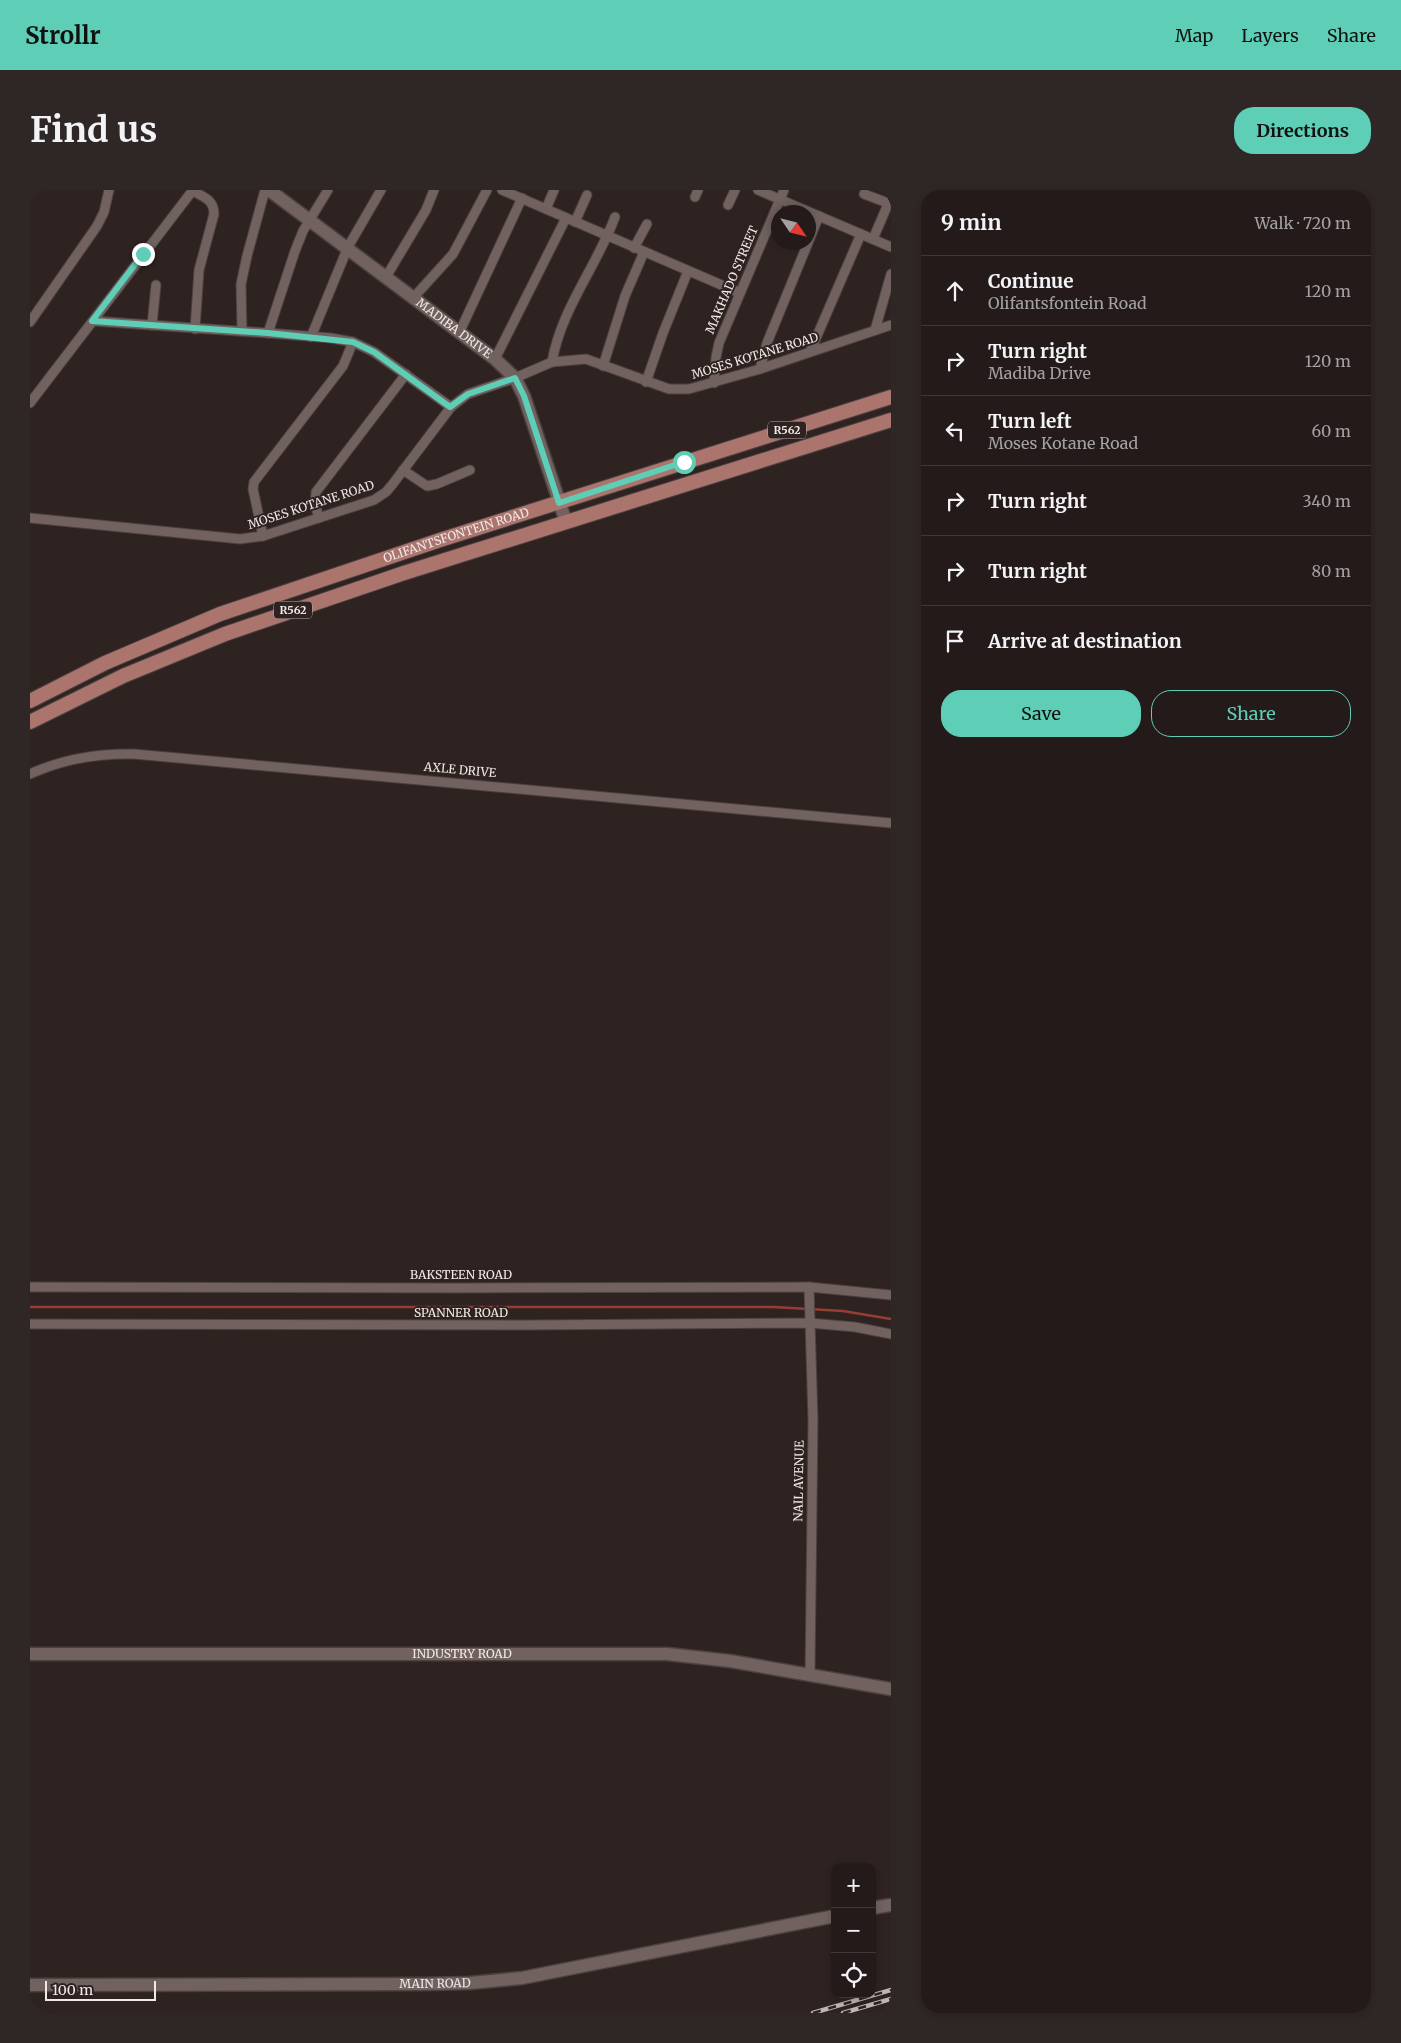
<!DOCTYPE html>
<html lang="en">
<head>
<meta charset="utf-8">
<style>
  body { margin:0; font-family:Merriweather,serif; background:#2f2726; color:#f1f3f6 }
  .controls { position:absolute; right:15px; bottom:15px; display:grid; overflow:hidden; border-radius:10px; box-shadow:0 2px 8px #0003 }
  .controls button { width:45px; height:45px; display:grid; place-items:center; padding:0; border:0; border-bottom:1px solid #403838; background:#231a19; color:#f1f3f6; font:25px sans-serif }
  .compass { position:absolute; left:741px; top:15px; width:45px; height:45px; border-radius:50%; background:#231a19; box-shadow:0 2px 8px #0003; rotate:125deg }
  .scale { position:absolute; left:15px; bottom:12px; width:111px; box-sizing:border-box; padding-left:5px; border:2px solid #f1e8e7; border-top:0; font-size:14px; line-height:18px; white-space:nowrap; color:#f1e8e7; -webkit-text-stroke:4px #2f2321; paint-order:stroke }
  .stop { position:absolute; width:15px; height:15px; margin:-11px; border:4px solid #5eceb7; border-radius:50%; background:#fff }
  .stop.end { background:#5eceb7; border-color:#fff; box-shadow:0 1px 5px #0008 }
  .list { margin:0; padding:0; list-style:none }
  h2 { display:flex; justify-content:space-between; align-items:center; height:65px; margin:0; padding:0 20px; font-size:21px }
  h2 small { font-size:16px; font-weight:400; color:#a3a1a2 }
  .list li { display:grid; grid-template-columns:32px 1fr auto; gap:15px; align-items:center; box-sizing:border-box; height:70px; padding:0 20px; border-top:1px solid #403838 }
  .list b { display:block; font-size:19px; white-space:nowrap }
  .list p { margin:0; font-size:16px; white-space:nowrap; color:#a3a1a2 }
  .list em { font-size:16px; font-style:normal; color:#a3a1a2 }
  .actions { display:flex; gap:10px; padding:15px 20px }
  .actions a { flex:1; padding:11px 0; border:1px solid #5eceb7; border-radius:20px; text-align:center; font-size:18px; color:#5eceb7 }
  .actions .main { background:#5eceb7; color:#111 }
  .icon { flex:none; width:28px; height:28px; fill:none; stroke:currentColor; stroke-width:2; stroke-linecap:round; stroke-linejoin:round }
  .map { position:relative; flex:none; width:861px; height:1823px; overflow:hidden; border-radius:20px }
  header { display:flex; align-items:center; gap:30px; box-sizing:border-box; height:70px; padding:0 25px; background:#5eceb7; color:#111 }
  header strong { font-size:24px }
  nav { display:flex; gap:28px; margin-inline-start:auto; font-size:18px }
  .intro { display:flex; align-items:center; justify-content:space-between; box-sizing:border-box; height:120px; padding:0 30px }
  h1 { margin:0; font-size:35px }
  .button { padding:12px 22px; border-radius:20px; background:#5eceb7; color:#111; font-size:18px; font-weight:700 }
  main { display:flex; gap:30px; padding:0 30px }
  aside { flex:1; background:#231a19; border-radius:20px; box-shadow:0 2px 8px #0003 }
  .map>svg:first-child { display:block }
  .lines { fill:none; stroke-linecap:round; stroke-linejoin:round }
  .stream { stroke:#973d35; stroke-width:2.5 }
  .street-casing { stroke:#4b4140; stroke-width:11 }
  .secondary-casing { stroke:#4b4140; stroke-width:15 }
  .primary-casing { stroke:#4b4140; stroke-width:16 }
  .street { stroke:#71625f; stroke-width:9 }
  .secondary { stroke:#71625f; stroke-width:12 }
  .primary { stroke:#ab756e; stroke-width:14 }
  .rail-casing { stroke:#beb4b3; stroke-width:4.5 }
  .rail { stroke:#2f2321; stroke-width:2.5; stroke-dasharray:8; stroke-linecap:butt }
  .route { stroke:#5eceb7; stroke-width:6 }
  .labels { text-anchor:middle; stroke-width:4; stroke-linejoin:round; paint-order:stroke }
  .shield { fill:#2f2321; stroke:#b7adac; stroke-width:1 }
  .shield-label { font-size:11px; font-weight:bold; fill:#f1e8e7 }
  .street-label { font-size:12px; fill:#f1e8e7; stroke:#2f2321 }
</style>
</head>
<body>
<header>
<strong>Strollr</strong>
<nav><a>Map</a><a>Layers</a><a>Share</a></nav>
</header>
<div class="intro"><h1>Find us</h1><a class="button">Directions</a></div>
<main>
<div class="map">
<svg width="861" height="1823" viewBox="0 0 861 1823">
  <rect width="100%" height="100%" fill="#2f2321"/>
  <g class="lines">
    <!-- stream -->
    <polyline class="stream" points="0,1117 744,1117 813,1121 861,1129"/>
    <!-- street casing -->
    <g class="street-casing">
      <g id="street">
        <polyline points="472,0 710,103"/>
        <polyline points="728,0 861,57"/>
        <path d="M 163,1 C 174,7 184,10 184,24 L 169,80 L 165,139"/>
        <polyline points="834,4 858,13"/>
        <polyline points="665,7 668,0"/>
        <polyline points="698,15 705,0"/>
        <polyline points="516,19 524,0"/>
        <polyline points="545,32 557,5"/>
        <polyline points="843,49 861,7"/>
        <polyline points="604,58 617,34"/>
        <polyline points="356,87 396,20 404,0"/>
        <polyline points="384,107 423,64 457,0"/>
        <polyline points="63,131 238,143 301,148 323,152 344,162 421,217"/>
        <polyline points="0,132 67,36 74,22 79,0"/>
        <polyline points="122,135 126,95"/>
        <polyline points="845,140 861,84"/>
        <polyline points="212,141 211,94 217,66 235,0"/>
        <polyline points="430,141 492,8"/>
        <polyline points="238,143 265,61 273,41 298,0"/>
        <polyline points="281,147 318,57 351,0"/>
        <polyline points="780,162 831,44"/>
        <polyline points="465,169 536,28"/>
        <path d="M 522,172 C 531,119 567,76 585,27"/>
        <polyline points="573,176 595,106 614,62"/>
        <polyline points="730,179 737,153 789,26"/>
        <polyline points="616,192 633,143 658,81"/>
        <polyline points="684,193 686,167 689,153 754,0"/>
        <polyline points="0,213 163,0"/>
        <polyline points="373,280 397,296 407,294 440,280"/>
        <polyline points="0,328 210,349 233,346 344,310 356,302 362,295 421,217 438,204 485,188 522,172 556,169 639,199 659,199 730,179 861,135"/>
        <polyline points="289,328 285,314 286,302 376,184"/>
        <polyline points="233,346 223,299 224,292 313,176 323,152"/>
        <path d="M 0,584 C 33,569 67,563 104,564 L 861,633"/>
        <polyline points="0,1097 428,1098 779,1097 861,1105"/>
        <polyline points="779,1097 783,1231 780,1485"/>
        <polyline points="0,1134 499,1135 780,1133 825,1137 861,1144"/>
      </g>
    </g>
    <!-- secondary casing -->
    <g class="secondary-casing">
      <g id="secondary">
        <path id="s1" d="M 239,0 L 465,169 L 485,188 L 494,206 L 536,332"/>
        <path id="s2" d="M 0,1464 L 637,1464 L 700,1471 L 861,1499"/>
        <polyline points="842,1718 861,1715"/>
        <path id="s3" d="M 0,1795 L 393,1794 L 440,1793 L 492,1788 L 805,1726"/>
      </g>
    </g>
    <!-- primary casing -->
    <g class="primary-casing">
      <g id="primary">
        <path id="s4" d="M 0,511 L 75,473 L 190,424 L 410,350 L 861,207"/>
        <polyline points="0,532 93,486 195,444 374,383 861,230"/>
      </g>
    </g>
    <!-- street -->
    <use href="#street" class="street"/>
    <!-- secondary -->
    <use href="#secondary" class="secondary"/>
    <!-- primary -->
    <use href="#primary" class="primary"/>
    <!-- rail casing -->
    <g class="rail-casing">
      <g id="rail">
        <polyline points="783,1823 861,1800"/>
        <polyline points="813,1823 861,1809"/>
      </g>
    </g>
    <!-- rail -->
    <use href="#rail" class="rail"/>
  </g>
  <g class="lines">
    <!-- route -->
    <polyline class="route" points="113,64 62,131 238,143 323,152 344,162 420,217 438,204 485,188 494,206 529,313 654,272"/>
  </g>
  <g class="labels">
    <!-- shield labels -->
    <g class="shield">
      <rect x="738" y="231.5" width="38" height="17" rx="4"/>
      <rect x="244" y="411.5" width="38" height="17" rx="4"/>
    </g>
    <g class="shield-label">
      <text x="757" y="244">R562</text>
      <text x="263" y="424">R562</text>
    </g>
    <!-- street labels -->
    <g class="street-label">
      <text transform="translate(702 90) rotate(-67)" y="4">MAKHADO STREET</text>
      <text dy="4" stroke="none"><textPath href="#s1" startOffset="231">MADIBA DRIVE</textPath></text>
      <text transform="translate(725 166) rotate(-17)" y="4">MOSES KOTANE ROAD</text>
      <text transform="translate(281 315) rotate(-18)" y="4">MOSES KOTANE ROAD</text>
      <text dy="4" stroke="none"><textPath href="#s4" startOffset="458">OLIFANTSFONTEIN ROAD</textPath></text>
      <text transform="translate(430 580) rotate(5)" y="4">AXLE DRIVE</text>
      <text x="431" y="1089">BAKSTEEN ROAD</text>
      <text x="431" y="1127">SPANNER ROAD</text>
      <text transform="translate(769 1291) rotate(-89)" y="4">NAIL AVENUE</text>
      <text dy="4" stroke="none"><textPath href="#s2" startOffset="432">INDUSTRY ROAD</textPath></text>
      <text dy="4" stroke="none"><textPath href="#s3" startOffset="405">MAIN ROAD</textPath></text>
    </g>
  </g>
</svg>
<div class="controls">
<button>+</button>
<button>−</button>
<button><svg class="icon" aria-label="locate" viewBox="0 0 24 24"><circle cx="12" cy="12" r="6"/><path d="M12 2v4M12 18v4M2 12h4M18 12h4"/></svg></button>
</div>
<svg class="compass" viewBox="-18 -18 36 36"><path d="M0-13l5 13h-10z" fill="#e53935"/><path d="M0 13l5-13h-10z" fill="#a3a1a2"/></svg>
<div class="scale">100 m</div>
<div class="stop" style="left:654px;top:272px"></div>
<div class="stop end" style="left:113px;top:64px"></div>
</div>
<aside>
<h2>9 min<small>Walk · 720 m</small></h2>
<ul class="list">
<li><svg class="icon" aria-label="ahead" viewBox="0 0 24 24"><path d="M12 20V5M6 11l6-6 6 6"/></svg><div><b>Continue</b><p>Olifantsfontein Road</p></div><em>120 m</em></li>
<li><svg class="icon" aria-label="right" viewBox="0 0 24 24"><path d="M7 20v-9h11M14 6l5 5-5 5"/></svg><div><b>Turn right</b><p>Madiba Drive</p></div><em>120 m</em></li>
<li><svg class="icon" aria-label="left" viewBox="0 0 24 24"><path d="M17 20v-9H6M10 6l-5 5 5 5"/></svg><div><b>Turn left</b><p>Moses Kotane Road</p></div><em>60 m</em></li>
<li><svg class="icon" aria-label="right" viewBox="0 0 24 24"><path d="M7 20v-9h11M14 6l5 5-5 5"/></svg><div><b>Turn right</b></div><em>340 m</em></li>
<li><svg class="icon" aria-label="right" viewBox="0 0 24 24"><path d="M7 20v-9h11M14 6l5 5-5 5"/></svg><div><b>Turn right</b></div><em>80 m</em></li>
<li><svg class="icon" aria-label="arrive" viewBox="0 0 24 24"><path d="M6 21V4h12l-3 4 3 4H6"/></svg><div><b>Arrive at destination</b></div></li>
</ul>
<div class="actions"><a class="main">Save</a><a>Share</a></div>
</aside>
</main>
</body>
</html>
